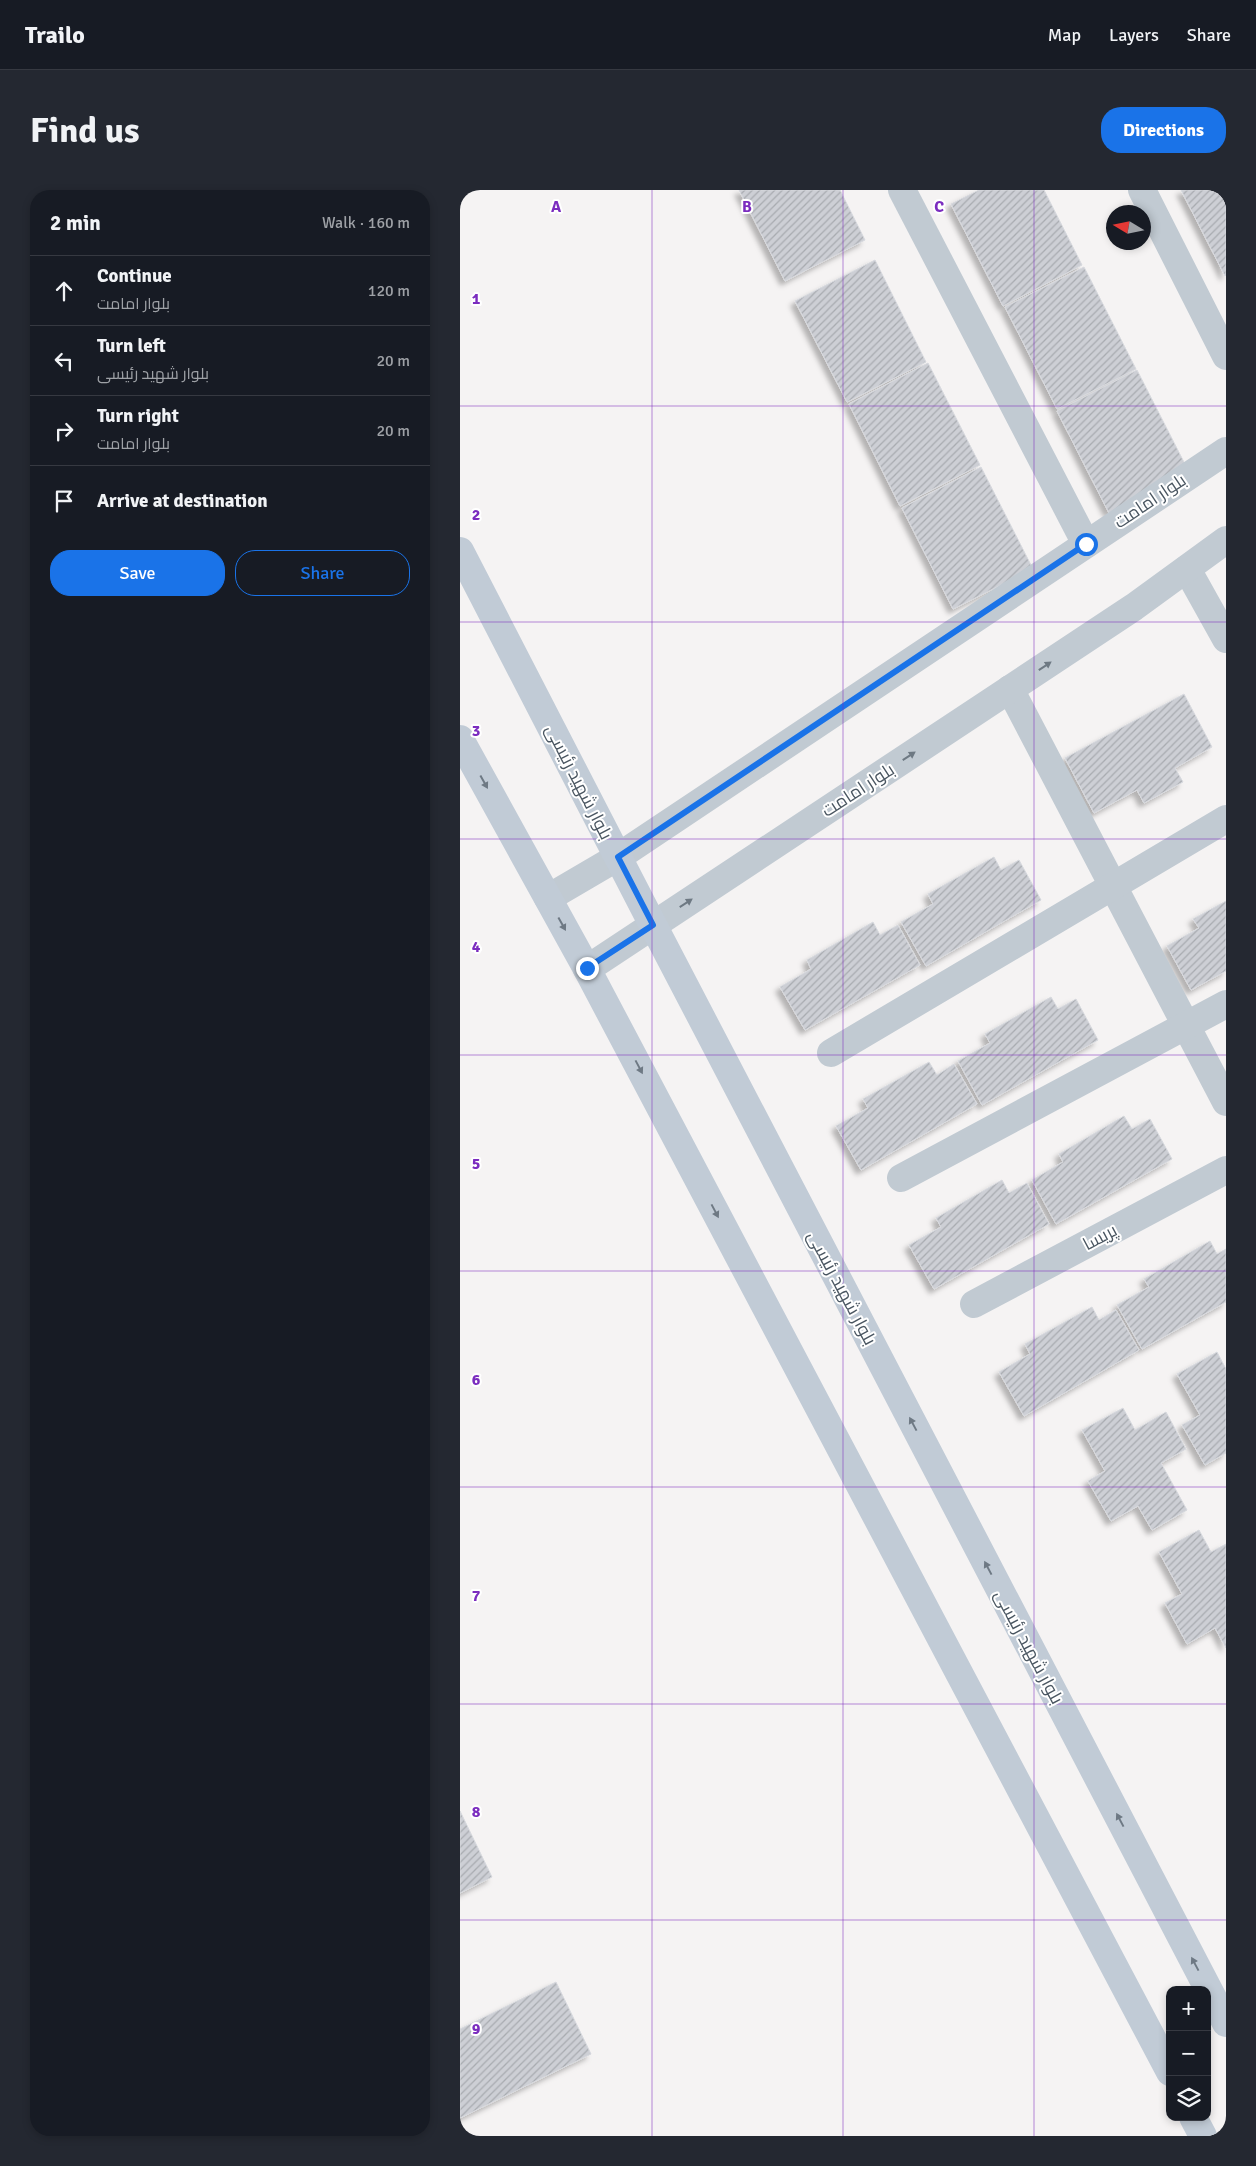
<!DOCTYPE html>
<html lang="en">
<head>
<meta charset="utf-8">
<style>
  body { margin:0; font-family:Signika,Cairo,sans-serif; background:#242831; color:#f1f3f6 }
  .controls { position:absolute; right:15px; bottom:15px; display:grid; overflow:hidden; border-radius:10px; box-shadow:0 2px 8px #0003 }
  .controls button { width:45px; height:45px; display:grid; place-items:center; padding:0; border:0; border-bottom:1px solid #363941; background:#171b24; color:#f1f3f6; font:25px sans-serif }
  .compass { position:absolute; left:646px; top:15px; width:45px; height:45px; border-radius:50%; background:#171b24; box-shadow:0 2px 8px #0003; rotate:280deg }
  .stop { position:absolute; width:15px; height:15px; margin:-11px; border:4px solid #1a73e8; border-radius:50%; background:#fff }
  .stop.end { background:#1a73e8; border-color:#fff; box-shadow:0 1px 5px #0008 }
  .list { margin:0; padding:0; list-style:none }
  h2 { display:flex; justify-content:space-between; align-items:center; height:65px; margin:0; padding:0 20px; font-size:21px }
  h2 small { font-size:16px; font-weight:400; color:#9ea1a6 }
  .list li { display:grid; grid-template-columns:32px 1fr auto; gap:15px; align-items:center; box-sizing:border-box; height:70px; padding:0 20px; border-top:1px solid #363941 }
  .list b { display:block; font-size:19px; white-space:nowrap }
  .list p { margin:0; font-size:16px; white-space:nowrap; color:#9ea1a6 }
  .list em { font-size:16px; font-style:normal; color:#9ea1a6 }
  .actions { display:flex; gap:10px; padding:15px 20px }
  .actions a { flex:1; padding:11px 0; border:1px solid #1a73e8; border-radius:20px; text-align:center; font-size:18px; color:#1a73e8 }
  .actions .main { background:#1a73e8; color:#fff }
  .icon { flex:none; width:28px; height:28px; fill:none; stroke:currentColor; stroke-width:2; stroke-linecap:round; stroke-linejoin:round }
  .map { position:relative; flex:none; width:766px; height:1946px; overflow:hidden; border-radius:20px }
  header { display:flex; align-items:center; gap:30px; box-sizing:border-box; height:70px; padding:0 25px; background:#171b24; border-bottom:1px solid #363941 }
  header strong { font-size:24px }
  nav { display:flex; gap:28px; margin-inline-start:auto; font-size:18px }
  .intro { display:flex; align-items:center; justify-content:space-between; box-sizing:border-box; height:120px; padding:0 30px }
  h1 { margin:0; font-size:35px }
  .button { padding:12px 22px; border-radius:20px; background:#1a73e8; color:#fff; font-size:18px; font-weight:700 }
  main { display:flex; gap:30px; padding:0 30px }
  aside { flex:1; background:#171b24; border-radius:20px; box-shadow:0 2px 8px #0003 }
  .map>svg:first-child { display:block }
  .building { fill:url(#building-hatch); stroke:#d7d9de; filter:url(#shadow) }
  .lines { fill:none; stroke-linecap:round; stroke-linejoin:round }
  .minor { stroke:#c1cad2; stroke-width:28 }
  .tertiary { stroke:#c1cad2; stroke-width:28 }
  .secondary { stroke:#c1cbd6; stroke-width:28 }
  .oneway { fill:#6e7983 }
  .oneway2 { fill:#6e7984 }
  .route { stroke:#1a73e8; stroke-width:6 }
  .grid { fill:none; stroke:#7b2cbf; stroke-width:1; stroke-opacity:0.55 }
  .labels { text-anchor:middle; stroke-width:4; stroke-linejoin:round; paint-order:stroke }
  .street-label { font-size:18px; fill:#4a5661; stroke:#fff }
  .grid-label { font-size:16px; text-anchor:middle; font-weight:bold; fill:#7b2cbf; stroke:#fff; stroke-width:4; stroke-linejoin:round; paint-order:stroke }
</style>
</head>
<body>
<header>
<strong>Trailo</strong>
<nav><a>Map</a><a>Layers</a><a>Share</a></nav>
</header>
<div class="intro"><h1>Find us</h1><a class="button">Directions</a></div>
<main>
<aside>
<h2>2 min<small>Walk · 160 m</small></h2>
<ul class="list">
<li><svg class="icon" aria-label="ahead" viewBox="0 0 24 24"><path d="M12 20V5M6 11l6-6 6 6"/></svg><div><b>Continue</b><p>بلوار امامت</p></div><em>120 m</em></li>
<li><svg class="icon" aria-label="left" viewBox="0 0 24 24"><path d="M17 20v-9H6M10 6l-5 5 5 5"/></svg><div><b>Turn left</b><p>بلوار شهید رئیسی</p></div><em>20 m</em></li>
<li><svg class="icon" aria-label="right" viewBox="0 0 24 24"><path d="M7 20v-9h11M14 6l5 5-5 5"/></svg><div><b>Turn right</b><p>بلوار امامت</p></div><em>20 m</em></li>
<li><svg class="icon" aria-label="arrive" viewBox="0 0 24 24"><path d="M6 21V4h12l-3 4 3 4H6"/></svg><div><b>Arrive at destination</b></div></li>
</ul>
<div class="actions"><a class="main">Save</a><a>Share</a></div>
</aside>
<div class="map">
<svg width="766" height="1946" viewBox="0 0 766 1946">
  <defs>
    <pattern id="building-hatch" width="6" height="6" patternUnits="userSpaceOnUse" patternTransform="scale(1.25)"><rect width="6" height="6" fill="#cdcfd5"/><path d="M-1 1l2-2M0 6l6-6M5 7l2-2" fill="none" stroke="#a8abb0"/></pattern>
    <filter id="shadow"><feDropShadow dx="-4.5" dy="4.5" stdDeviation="2.5" flood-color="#0004"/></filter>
  </defs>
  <rect width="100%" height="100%" fill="#f5f3f3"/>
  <!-- building -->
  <g class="building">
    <polygon points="279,0 380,0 405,50 325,91"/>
    <polygon points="519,0 584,0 622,75 543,116 491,14"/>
    <polygon points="721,0 766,0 766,85 765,86"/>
    <polygon points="415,70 466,172 387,212 335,111"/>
    <polygon points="624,77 676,179 597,219 545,117"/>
    <polygon points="468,173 520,275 440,316 389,214"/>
    <polygon points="677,180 729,282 649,323 597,221"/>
    <polygon points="521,277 573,379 493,419 442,318"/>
    <polygon points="724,504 752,557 715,578 723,592 684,613 677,600 634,623 605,568"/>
    <polygon points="534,667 541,680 559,670 581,710 466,776 441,732 473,714 468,704"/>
    <polygon points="766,711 766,781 731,800 707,756 739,738 733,729"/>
    <polygon points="413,732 420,745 438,735 460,775 345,840 320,797 351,779 347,770"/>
    <polygon points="591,807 598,819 616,809 638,850 522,915 498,871 530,853 525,844"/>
    <polygon points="469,872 477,885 494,874 517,914 401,980 376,936 408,918 403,909"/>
    <polygon points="664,926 672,939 690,929 712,969 596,1034 572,990 603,972 599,964"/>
    <polygon points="542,990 549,1003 567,993 589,1034 474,1099 449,1055 481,1037 476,1028"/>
    <polygon points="750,1051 757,1064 766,1059 766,1112 682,1159 657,1115 689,1097 684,1089"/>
    <polygon points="632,1117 639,1130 656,1120 679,1160 564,1226 539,1182 570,1164 565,1154"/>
    <polygon points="757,1162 766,1179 766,1263 745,1275 722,1235 740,1225 717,1184"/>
    <polygon points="663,1218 675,1240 706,1222 726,1259 701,1273 727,1320 692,1340 678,1316 651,1331 628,1291 645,1281 622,1240"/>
    <polygon points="739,1340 751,1362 766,1354 766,1458 755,1438 727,1454 705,1413 722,1404 699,1362"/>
    <polygon points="0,1621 32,1687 0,1703"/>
    <polygon points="96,1792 131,1864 0,1928 0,1839"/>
  </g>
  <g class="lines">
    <!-- minor -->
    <g class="minor">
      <polyline points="442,0 626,354"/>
      <polyline points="682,0 766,166"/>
      <polyline points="727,379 766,449"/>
      <polyline points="550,499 766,912"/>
      <polyline points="371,863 766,629"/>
      <polyline points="441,988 766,814"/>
      <polyline points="514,1114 766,980"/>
    </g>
    <!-- tertiary -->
    <g class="tertiary">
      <polyline points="88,708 158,667 766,261"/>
      <polyline points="127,779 674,417 766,350"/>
    </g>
    <!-- secondary -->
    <g class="secondary">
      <polyline points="0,361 193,735 766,1833"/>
      <polyline points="0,549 127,779 710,1882"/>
      <polyline points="733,1927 743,1946"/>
    </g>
  </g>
  <!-- one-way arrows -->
  <defs><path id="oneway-solid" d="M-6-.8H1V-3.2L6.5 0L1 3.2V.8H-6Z" transform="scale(1.25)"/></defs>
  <g class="oneway">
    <use href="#oneway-solid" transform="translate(585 476) rotate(-34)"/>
    <use href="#oneway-solid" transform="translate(449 566) rotate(-33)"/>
    <use href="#oneway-solid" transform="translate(226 713) rotate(-33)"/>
  </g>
  <g class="oneway2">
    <use href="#oneway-solid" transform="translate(24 592) rotate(61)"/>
    <use href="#oneway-solid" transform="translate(102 734) rotate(61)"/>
    <use href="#oneway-solid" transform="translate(179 877) rotate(62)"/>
    <use href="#oneway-solid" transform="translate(255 1021) rotate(62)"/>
    <use href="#oneway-solid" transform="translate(453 1234) rotate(-118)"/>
    <use href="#oneway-solid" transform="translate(528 1378) rotate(-118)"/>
    <use href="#oneway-solid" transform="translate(660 1630) rotate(-118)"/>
    <use href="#oneway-solid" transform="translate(735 1774) rotate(-118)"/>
  </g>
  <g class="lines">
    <!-- route -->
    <polyline class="route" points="127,778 193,735 158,667 626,354"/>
  </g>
  <!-- grid -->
  <path class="grid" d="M 192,0 L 192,1946M 383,0 L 383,1946M 574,0 L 574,1946M 0,216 L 766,216M 0,432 L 766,432M 0,649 L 766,649M 0,865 L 766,865M 0,1081 L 766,1081M 0,1297 L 766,1297M 0,1514 L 766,1514M 0,1730 L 766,1730"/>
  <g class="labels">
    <!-- street labels -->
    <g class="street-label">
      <text transform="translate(690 311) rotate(-34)" y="6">بلوار امامت</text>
      <text transform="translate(119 592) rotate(63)" y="6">بلوار شهید رئیسی</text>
      <text transform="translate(398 600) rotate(-33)" y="6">بلوار امامت</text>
      <text transform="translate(640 1047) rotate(-28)" y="6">پریسا</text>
      <text transform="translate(382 1098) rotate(62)" y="6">بلوار شهید رئیسی</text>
      <text transform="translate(569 1457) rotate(62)" y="6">بلوار شهید رئیسی</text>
    </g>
  </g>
  <g class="grid-label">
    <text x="96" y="22">A</text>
    <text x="287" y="22">B</text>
    <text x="479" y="22">C</text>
    <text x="16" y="114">1</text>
    <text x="16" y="330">2</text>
    <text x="16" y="546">3</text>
    <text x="16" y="762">4</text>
    <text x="16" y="979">5</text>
    <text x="16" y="1195">6</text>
    <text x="16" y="1411">7</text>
    <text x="16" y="1627">8</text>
    <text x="16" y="1844">9</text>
  </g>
</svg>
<div class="controls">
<button>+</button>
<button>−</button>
<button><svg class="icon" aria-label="layers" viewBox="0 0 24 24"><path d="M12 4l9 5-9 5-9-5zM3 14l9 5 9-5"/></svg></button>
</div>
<svg class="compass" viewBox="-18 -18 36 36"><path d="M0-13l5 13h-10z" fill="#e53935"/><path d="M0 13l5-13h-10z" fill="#9ea1a6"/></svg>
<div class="stop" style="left:626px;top:354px"></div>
<div class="stop end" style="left:127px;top:778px"></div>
</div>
</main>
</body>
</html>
